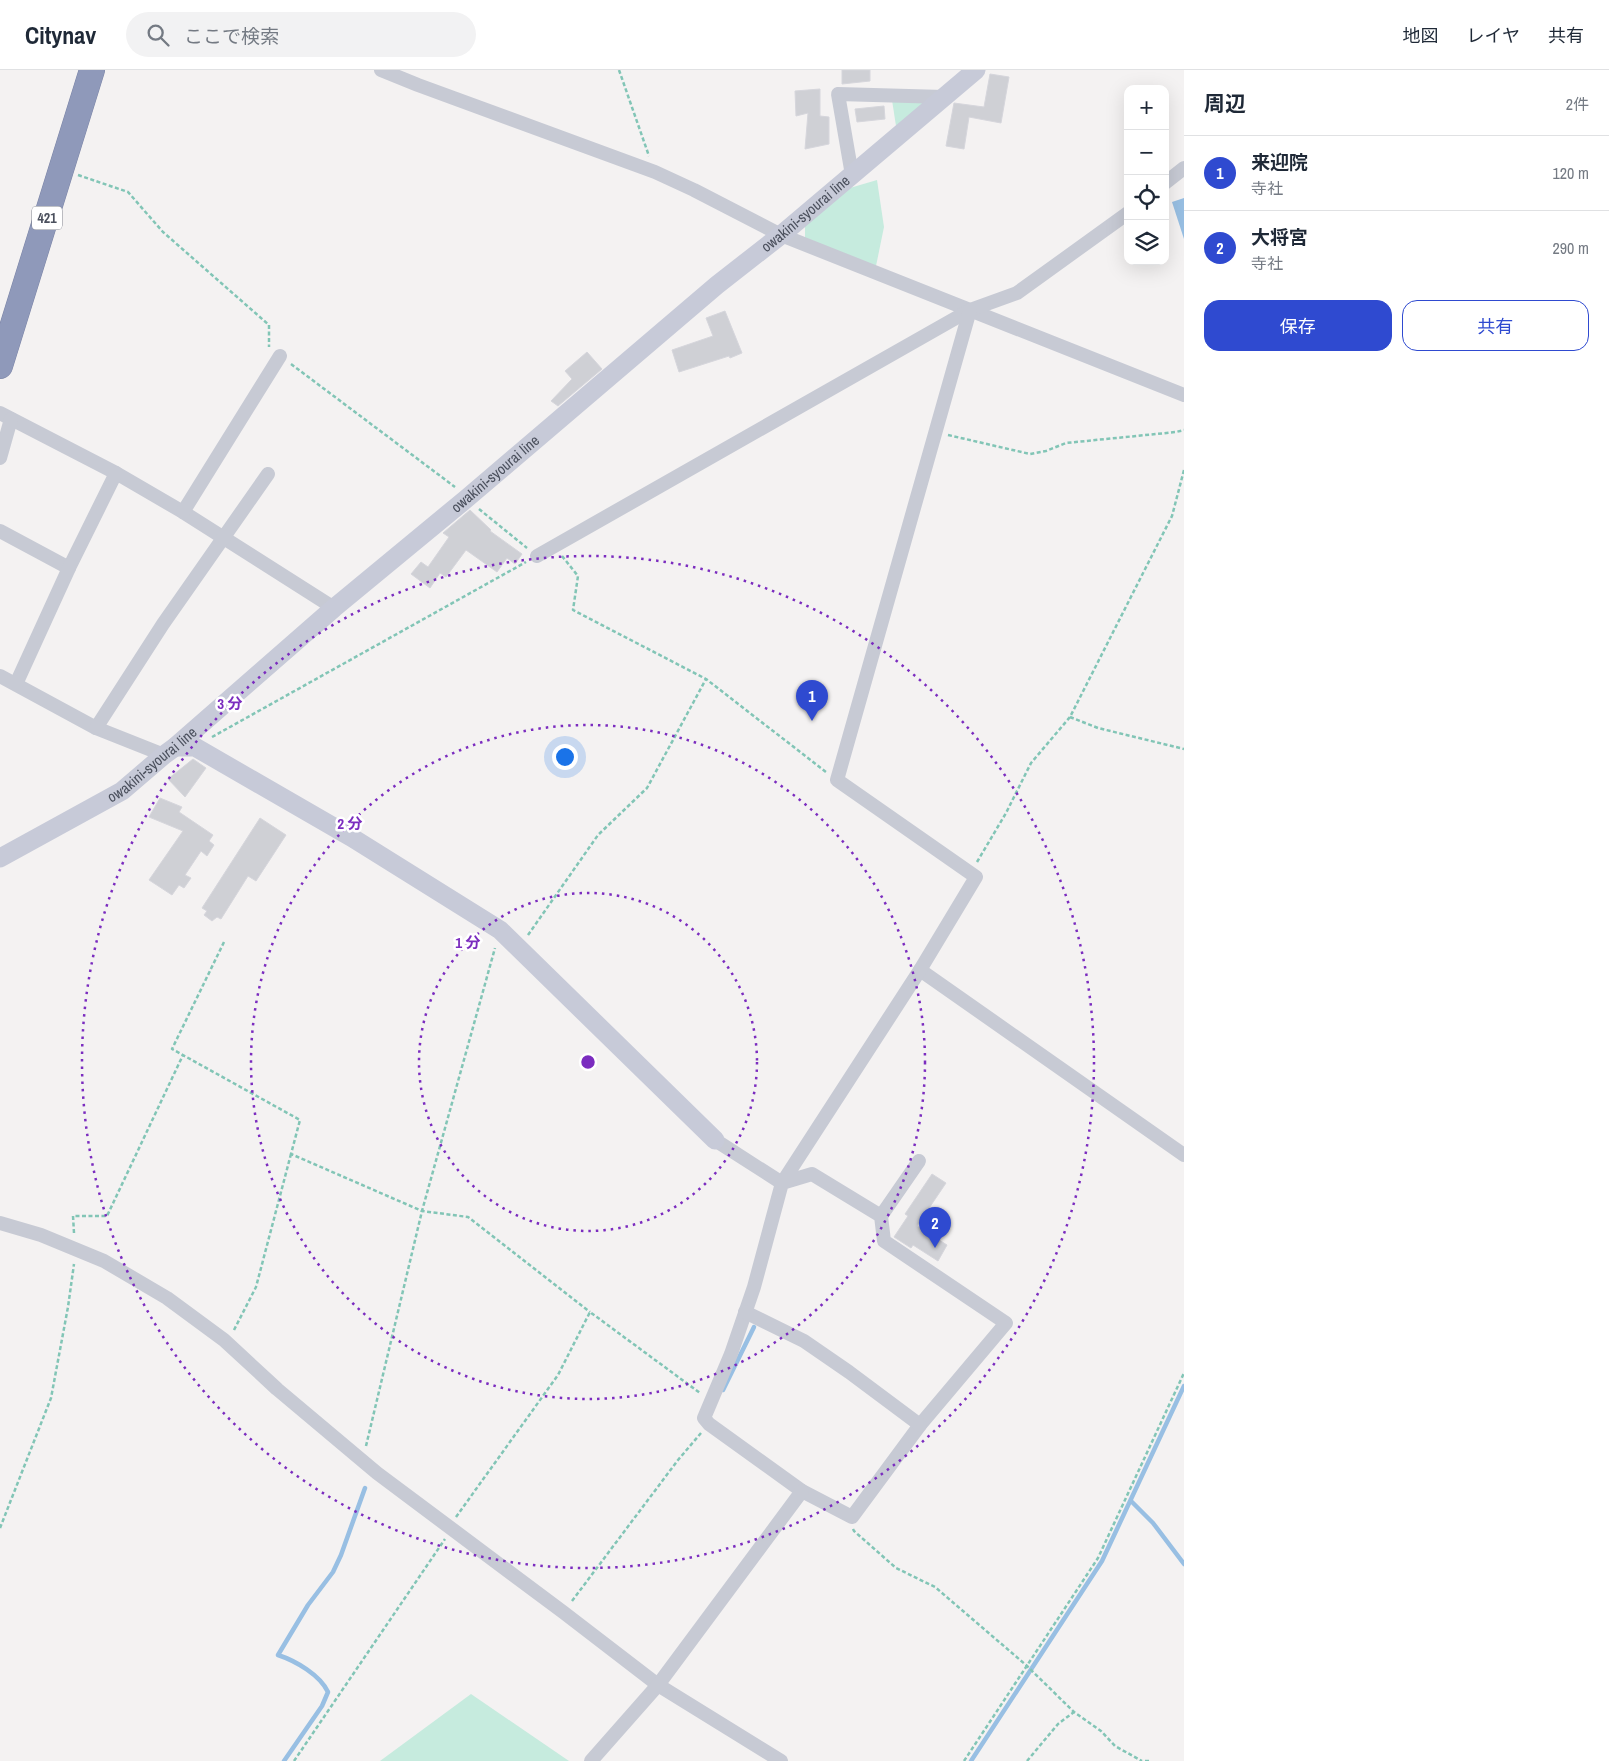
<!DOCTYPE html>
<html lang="ja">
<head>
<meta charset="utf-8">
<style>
  body { margin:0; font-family:"Archivo Narrow","Noto Sans JP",sans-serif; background:#f2f2f3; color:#1f2937 }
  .controls { position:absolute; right:15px; top:15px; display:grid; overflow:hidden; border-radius:10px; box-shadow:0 5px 20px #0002 }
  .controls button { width:45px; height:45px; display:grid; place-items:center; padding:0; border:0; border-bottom:1px solid #e0e1e3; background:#fff; color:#1f2937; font:25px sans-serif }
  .you { position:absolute; left:564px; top:686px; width:18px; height:18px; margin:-12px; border:4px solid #fff; border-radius:50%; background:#1a73e8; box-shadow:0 0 0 8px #1a73e833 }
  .badge { display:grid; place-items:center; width:32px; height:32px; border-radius:50%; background:#2f4ad0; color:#fff; font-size:16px; font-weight:700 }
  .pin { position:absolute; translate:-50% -41px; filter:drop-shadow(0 1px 2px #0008) }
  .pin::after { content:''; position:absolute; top:26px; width:18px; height:15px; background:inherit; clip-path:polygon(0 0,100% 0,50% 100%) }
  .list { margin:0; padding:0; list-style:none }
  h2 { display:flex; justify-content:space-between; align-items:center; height:65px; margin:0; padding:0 20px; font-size:21px }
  h2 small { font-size:16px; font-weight:400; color:#747a83 }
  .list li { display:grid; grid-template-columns:32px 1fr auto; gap:15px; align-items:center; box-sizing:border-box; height:75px; padding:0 20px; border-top:1px solid #e0e1e3 }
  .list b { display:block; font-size:19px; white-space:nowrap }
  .list p { margin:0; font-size:16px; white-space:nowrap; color:#747a83 }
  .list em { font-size:16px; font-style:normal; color:#747a83 }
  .actions { display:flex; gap:10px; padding:15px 20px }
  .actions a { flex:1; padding:11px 0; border:1px solid #2f4ad0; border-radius:15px; text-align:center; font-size:18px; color:#2f4ad0 }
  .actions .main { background:#2f4ad0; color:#fff }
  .icon { flex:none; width:28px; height:28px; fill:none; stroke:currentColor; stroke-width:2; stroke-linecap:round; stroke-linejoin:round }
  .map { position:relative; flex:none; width:1184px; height:1691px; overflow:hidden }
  header { display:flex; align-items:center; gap:30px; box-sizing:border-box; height:70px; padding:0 25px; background:#fff; border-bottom:1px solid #e0e1e3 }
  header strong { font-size:24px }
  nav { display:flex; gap:28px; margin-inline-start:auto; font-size:18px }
  .search { width:350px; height:45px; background:#f2f2f3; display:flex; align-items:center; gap:12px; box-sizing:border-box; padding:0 18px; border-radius:28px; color:#747a83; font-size:19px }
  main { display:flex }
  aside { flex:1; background:#fff }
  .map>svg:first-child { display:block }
  .green { fill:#c6ebde }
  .water { fill:#98bfe3 }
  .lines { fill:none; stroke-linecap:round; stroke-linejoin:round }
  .stream { stroke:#98bfe3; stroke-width:4.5 }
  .building { fill:#cfd0d5; stroke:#d6d6dc }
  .highway-casing { stroke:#7b84a6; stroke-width:26 }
  .path { stroke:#82c5b6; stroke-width:2.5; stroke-dasharray:4 2.5; stroke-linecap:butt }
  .street { stroke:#c7cad4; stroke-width:14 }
  .secondary { stroke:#c7cad8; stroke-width:19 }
  .highway { stroke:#8f99ba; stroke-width:25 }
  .ring { fill:none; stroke:#7b2cbf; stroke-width:2.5; stroke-dasharray:2.5 5 }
  .labels { text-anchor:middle; stroke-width:5; stroke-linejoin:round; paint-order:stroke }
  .shield { fill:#fff; stroke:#81848e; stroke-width:1 }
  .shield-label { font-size:14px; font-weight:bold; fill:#4b505d }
  .street-label { font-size:15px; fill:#4b505d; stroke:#fff }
  .centre { fill:#7b2cbf; stroke:#fff; stroke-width:2.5 }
  .ring-label { font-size:15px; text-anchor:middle; font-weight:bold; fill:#7b2cbf; stroke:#fff; stroke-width:5; stroke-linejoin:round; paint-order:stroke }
</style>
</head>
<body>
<header>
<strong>Citynav</strong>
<div class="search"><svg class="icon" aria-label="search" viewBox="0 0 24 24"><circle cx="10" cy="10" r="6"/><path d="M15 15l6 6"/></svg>ここで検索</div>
<nav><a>地図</a><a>レイヤ</a><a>共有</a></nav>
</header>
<main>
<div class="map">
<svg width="1184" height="1691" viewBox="0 0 1184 1691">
  <rect width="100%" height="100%" fill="#f4f2f2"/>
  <!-- green -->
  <g class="green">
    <polygon points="892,30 929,30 896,56"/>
    <polygon points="877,110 884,157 876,196 805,170 805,153 843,120"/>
    <polygon points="471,1624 569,1691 380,1691"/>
  </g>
  <!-- water -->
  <polygon class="water" points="1184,128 1184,169 1172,132"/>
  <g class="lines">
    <!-- stream -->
    <g class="stream">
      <polyline points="723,1320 754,1257"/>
      <polyline points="1131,1431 1153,1453 1184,1494"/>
      <path d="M 284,1691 L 322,1636 L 328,1622 C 320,1605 296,1591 278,1585 L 308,1535 L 333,1502 L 341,1485 L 365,1418"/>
      <polyline points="971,1691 1102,1491 1184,1316"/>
    </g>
  </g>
  <!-- building -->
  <g class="building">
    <polygon points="842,0 870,0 870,11 842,14"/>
    <polygon points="990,4 1009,7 1001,53 969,47 964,79 946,76 954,33 984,37"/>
    <polygon points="820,19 820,46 829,47 829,74 805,79 808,43 796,46 795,21"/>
    <polygon points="884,36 885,49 857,52 855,39"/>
    <polygon points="725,241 742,283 730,288 729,286 679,302 672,280 713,266 706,248"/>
    <polygon points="587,282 602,299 558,336 551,331 572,309 565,301"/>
    <polygon points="470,440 491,460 490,461 522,484 515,494 507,488 497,502 466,480 446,507 440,503 430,518 411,504 421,492 428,497 449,467 443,463"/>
    <polygon points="193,689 206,698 185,727 168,709"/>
    <polygon points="160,728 182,737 179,742 213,765 209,771 214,775 207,786 201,781 185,805 191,808 184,818 179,815 172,825 149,810 183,761 149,747"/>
    <polygon points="260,748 286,765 256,811 248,806 221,849 217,847 212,851 204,845 207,841 202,838"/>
    <polygon points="932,1104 946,1113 917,1156 947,1175 938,1191 913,1175 911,1178 894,1167 908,1146 905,1144"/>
  </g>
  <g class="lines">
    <!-- highway casing -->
    <g class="highway-casing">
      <polyline id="highway" points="0,296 92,0"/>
    </g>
    <!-- path -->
    <g class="path">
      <polyline points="619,0 649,86"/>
      <polyline points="78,105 128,122 163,162 269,255 269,277"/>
      <polyline points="291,294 455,417"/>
      <polyline points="948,365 1030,384 1046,381 1066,373 1176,362 1184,360"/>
      <polyline points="479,439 527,478"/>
      <polyline points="562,486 578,506 573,540 706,609 826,702"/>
      <polyline points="1070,647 1098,658 1184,679"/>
      <polyline points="212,667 526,492"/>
      <polyline points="977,792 1006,743 1031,693 1070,647 1172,446 1184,400"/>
      <polyline points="528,865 598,765 647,718 706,609"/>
      <polyline points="224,872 172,979 300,1050 291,1084 422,1141 468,1147 590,1242"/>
      <polyline points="74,1163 73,1146 107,1146 183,985"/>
      <polyline points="234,1260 256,1217 291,1084"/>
      <polyline points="366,1376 422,1141 495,878"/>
      <polyline points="456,1447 558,1305 590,1242 700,1323"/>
      <polyline points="0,1458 51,1328 68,1237 74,1194"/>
      <polyline points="853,1459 854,1461 896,1498 935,1517 1026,1595 1074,1642 1101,1661 1115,1676 1142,1691"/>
      <polyline points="572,1531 678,1390 701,1363"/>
      <polyline points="294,1691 445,1469"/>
      <polyline points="964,1691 1098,1488 1184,1303"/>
      <polyline points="1027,1691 1058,1654 1074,1642"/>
      <polyline points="1145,1691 1151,1691"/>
    </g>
    <!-- street -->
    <g class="street">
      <polyline points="381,0 418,15 655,102 694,120 781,165 1184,325"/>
      <polyline points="852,105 838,24 944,27"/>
      <polyline points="1165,113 1184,98"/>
      <polyline points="0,343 116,403 183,442 334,538"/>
      <polyline points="0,388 11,349"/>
      <polyline points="183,442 280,286"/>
      <polyline points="0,461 69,498"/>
      <polyline points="537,486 970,240 1017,223 1128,143"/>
      <polyline points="0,606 96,658 164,685"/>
      <polyline points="16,614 69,498 116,403"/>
      <polyline points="96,658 163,554 268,404"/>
      <polyline points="920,900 1184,1085"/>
      <polyline points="715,1070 782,1113 812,1104 881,1146 884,1171 1006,1253 920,1355 852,1447 802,1421 709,1354 704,1348 731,1284 754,1217 782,1113 920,900 976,807 837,710 970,240"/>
      <polyline points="881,1146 919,1091"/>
      <polyline points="0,1153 41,1165 104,1191 167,1228 224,1270 277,1319 377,1403 563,1542 658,1615 781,1691"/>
      <polyline points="745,1242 804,1271 849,1302 920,1355"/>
      <polyline points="591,1691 658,1615 802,1421"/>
    </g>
    <!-- secondary -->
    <g class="secondary">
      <polyline points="175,677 195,677 351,767 500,860 715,1070"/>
      <path id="s1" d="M 0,788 L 122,721 L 164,685 L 175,677 L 334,538 L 466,429 L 717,215 L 781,165 L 976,0"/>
    </g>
    <!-- highway -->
    <use href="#highway" class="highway"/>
  </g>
  <!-- distance rings -->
  <g class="ring">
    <circle cx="588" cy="992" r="169"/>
    <circle cx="588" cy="992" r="337"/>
    <circle cx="588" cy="992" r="506"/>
  </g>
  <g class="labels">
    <!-- shield labels -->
    <rect class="shield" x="32" y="136.5" width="30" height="23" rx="4"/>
    <g class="shield-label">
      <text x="47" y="153">421</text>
    </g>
    <!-- street labels -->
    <g class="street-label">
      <text dy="5" stroke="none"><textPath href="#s1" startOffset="1034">owakini-syourai line</textPath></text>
      <text dy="5" stroke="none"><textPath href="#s1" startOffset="629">owakini-syourai line</textPath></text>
      <text dy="5" stroke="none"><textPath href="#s1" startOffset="179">owakini-syourai line</textPath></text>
    </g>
  </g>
  <circle cx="588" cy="992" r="8" class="centre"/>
  <g class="ring-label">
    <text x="230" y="639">3 分</text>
    <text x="350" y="759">2 分</text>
    <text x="468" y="878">1 分</text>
  </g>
</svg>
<div class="controls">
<button>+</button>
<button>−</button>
<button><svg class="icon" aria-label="locate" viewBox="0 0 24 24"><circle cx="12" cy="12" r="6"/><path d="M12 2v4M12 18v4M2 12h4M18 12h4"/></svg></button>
<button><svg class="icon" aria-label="layers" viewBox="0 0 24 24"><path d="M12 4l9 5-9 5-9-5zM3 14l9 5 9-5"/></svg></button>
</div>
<div class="you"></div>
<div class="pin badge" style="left:812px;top:651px">1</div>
<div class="pin badge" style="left:935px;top:1178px">2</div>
</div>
<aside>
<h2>周辺<small>2件</small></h2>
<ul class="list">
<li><span class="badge">1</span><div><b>来迎院</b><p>寺社</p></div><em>120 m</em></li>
<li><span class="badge">2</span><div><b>大将宮</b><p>寺社</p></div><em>290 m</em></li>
</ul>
<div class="actions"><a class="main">保存</a><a>共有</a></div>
</aside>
</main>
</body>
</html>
